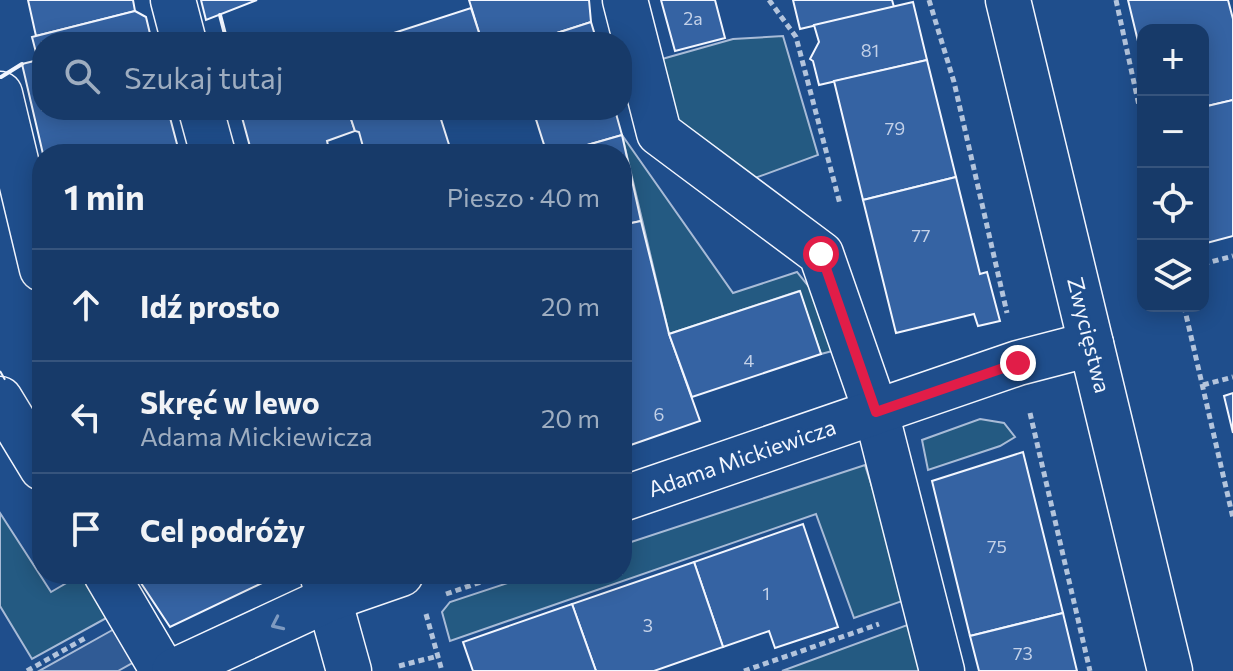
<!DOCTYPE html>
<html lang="pl">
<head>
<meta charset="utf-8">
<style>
  body { margin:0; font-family:Commissioner,sans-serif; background:#20416f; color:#f1f3f6 }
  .controls { position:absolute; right:24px; top:24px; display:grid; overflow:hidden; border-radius:16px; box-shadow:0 4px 20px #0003 }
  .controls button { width:72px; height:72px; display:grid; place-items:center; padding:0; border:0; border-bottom:2px solid #36547d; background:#173a69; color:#f1f3f6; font:40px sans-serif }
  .stop { position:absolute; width:24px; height:24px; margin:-18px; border:6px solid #e11d48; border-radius:50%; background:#fff }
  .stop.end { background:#e11d48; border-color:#fff; box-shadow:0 2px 8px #0008 }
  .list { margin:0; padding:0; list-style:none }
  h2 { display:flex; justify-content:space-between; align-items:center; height:104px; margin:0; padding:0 32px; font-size:34px }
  h2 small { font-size:26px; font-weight:400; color:#9eadc0 }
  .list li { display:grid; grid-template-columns:52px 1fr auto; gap:24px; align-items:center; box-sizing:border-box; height:112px; padding:0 32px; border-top:2px solid #36547d }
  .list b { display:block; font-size:30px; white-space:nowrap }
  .list p { margin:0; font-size:26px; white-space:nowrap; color:#9eadc0 }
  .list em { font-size:26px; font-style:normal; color:#9eadc0 }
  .icon { flex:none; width:44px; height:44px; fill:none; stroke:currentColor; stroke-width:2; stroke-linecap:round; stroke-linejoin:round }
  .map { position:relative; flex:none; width:1233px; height:671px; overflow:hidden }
  .search { position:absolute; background:#173a69; box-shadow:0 4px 20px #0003; left:32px; top:32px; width:600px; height:88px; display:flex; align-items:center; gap:20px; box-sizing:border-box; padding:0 28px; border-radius:32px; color:#9eadc0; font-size:30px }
  .panel { position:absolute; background:#173a69; box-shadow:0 4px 20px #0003; left:32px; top:144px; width:600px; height:440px; border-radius:32px }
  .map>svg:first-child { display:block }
  .green { fill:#245a82; stroke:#a8bbd7; stroke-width:2 }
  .parking { fill:#305b95; stroke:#a8bbd7; stroke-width:2 }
  .building { fill:#3563a3; stroke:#f2f6ff; stroke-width:2 }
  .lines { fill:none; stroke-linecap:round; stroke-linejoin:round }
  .minor-casing { stroke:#f2f6ff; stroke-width:47 }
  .path { stroke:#b3c4dc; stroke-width:5; stroke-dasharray:6 4; stroke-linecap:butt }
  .minor { stroke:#1f4e8c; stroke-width:44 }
  .fence { stroke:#f2f6ff; stroke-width:2; stroke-dasharray:10 4; stroke-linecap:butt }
  .wall { stroke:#f2f6ff; stroke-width:4 }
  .oneway { stroke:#7e9ac0 }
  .route { stroke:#e11d48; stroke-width:10 }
  .labels { text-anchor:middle; stroke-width:6; stroke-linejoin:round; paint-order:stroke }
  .number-label { font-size:18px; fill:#c3d1e8 }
  .street-label { font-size:22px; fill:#f2f6ff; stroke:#1f4e8c }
</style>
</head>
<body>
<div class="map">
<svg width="1233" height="671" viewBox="0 0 1233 671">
  <rect width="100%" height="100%" fill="#1f4e8c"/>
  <!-- green -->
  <g class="green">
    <polygon points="783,36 818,155 755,178 673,120 662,59 733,39"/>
    <polygon points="622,135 733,293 797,272 817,297 836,350 821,354 799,291 669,334"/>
    <polygon points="980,419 1004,423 1015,437 1000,446 928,470 922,440"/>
    <polygon points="865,465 908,599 854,618 816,514 450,641 442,612 450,602 535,574 622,574 622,545"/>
    <polygon points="0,513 51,592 82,574 89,574 110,616 32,659 0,606"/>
    <polygon points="910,624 920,671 782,671"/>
  </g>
  <!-- parking -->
  <polygon class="parking" points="116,628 134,662 118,671 39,671"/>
  <!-- building -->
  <g class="building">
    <polygon points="28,0 133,0 135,11 36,36"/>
    <polygon points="201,0 257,0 206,20"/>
    <polygon points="469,0 589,0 591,22 529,42 482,42"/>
    <polygon points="661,0 715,0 725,38 675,51"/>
    <polygon points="793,0 892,0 894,7 800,29"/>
    <polygon points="1128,0 1228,0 1233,19 1233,100 1203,107 1203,30 1143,30 1143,62"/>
    <polygon points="913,2 927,60 819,85 813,61 810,59 819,42 814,25"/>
    <polygon points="471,8 482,42 366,42"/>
    <polygon points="135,11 146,17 152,42 42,42 42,110 168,110 177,144 171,154 43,154 22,64 38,60 32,37"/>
    <polygon points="591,22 597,42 529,42"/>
    <polygon points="927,60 956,177 863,200 834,81"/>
    <polygon points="1233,100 1233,236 1203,244 1203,107"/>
    <polygon points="240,110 348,110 355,131 327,141 330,154 252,154"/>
    <polygon points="348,110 438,110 452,154 365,154 359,132 355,131"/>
    <polygon points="533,110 615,110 622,135 556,154 547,154"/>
    <polygon points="622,135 641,221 622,225 622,154 556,154"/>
    <polygon points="956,177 980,274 987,272 1000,321 978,326 974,314 896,333 863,200"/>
    <polygon points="641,221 669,334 700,421 622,448 622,225"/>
    <polygon points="800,291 821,354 692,397 669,334"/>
    <polygon points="1233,393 1233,433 1224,396"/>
    <polygon points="1023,452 1063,613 970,636 932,481"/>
    <polygon points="803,524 838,627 775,648 769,631 723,647 694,562"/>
    <polygon points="694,562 723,647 654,671 596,671 572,604"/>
    <polygon points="135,574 281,574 170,627"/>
    <polygon points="572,604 596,671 473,671 463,642"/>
    <polygon points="1063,613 1077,671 979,671 970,636"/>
  </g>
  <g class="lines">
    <!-- minor casing -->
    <g class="minor-casing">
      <g id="minor">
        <polyline points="173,0 184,42"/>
        <polyline points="625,0 659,133 821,254 876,412 942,671"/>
        <polyline points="1008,0 1170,671"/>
        <polyline points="0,94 42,269"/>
        <polyline points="201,110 213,154"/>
        <polyline points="0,399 42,468"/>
        <polyline points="622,499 1018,363 1091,344"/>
        <polyline points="106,574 163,671"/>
        <polyline points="322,574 349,671"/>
        <polyline points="174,671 329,599 401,574"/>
      </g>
    </g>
    <!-- path -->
    <g class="path">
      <polyline points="769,0 796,37 840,204"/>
      <polyline points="929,0 954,82 1007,313"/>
      <polyline points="1116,0 1143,124"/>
      <polyline points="1203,264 1233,256"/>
      <polyline points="1184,306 1233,518"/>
      <polyline points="1203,385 1233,377"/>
      <polyline points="1030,413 1090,671"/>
      <polyline points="446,594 504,574"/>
      <polyline points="426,614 442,671"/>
      <polyline points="399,666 438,656"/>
      <polyline points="27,671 87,637"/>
      <polyline points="744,671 879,624"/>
    </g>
    <!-- minor -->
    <use href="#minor" class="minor"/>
    <!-- fence -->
    <polyline class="fence" points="0,371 7,383"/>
    <!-- wall -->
    <g class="wall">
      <polyline points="220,15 227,42"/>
      <polyline points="1,77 22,64"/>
    </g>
  </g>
  <!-- one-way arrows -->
  <defs><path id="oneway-chevron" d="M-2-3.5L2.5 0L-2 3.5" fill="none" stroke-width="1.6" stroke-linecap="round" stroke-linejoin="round" transform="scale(2)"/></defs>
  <use class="oneway" href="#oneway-chevron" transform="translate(277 624) rotate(155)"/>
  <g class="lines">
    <!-- route -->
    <polyline class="route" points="821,254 876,412 1018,363"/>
  </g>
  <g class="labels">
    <!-- number labels -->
    <g class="number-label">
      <text x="693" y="25">2a</text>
      <text x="870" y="57">81</text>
      <text x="895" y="135">79</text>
      <text x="921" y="242">77</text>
      <text x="749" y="367">4</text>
      <text x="659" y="421">6</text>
      <text x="997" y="553">75</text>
      <text x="766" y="600">1</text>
      <text x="648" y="632">3</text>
      <text x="1023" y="660">73</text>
    </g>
    <!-- street labels -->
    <g class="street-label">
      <text transform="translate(1089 335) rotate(76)" y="8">Zwycięstwa</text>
      <text transform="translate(742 458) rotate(-19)" y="8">Adama Mickiewicza</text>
    </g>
  </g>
</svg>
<div class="controls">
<button>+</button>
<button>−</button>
<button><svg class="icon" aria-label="locate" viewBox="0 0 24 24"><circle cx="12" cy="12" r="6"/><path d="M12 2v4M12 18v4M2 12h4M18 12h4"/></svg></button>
<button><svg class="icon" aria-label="layers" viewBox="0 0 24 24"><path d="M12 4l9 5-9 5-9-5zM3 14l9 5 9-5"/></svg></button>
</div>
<div class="stop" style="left:821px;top:254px"></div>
<div class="stop end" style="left:1018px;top:363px"></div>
<div class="search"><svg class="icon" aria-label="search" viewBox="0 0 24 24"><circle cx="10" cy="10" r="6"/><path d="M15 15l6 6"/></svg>Szukaj tutaj</div>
<section class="panel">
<h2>1 min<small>Pieszo · 40 m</small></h2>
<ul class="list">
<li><svg class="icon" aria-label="ahead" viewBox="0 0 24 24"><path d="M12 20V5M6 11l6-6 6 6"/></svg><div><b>Idź prosto</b></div><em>20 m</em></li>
<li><svg class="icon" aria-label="left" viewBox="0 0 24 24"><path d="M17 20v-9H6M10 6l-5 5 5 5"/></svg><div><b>Skręć w lewo</b><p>Adama Mickiewicza</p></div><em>20 m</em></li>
<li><svg class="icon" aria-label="arrive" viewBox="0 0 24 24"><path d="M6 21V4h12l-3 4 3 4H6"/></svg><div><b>Cel podróży</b></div></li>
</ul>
</section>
</div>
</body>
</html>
